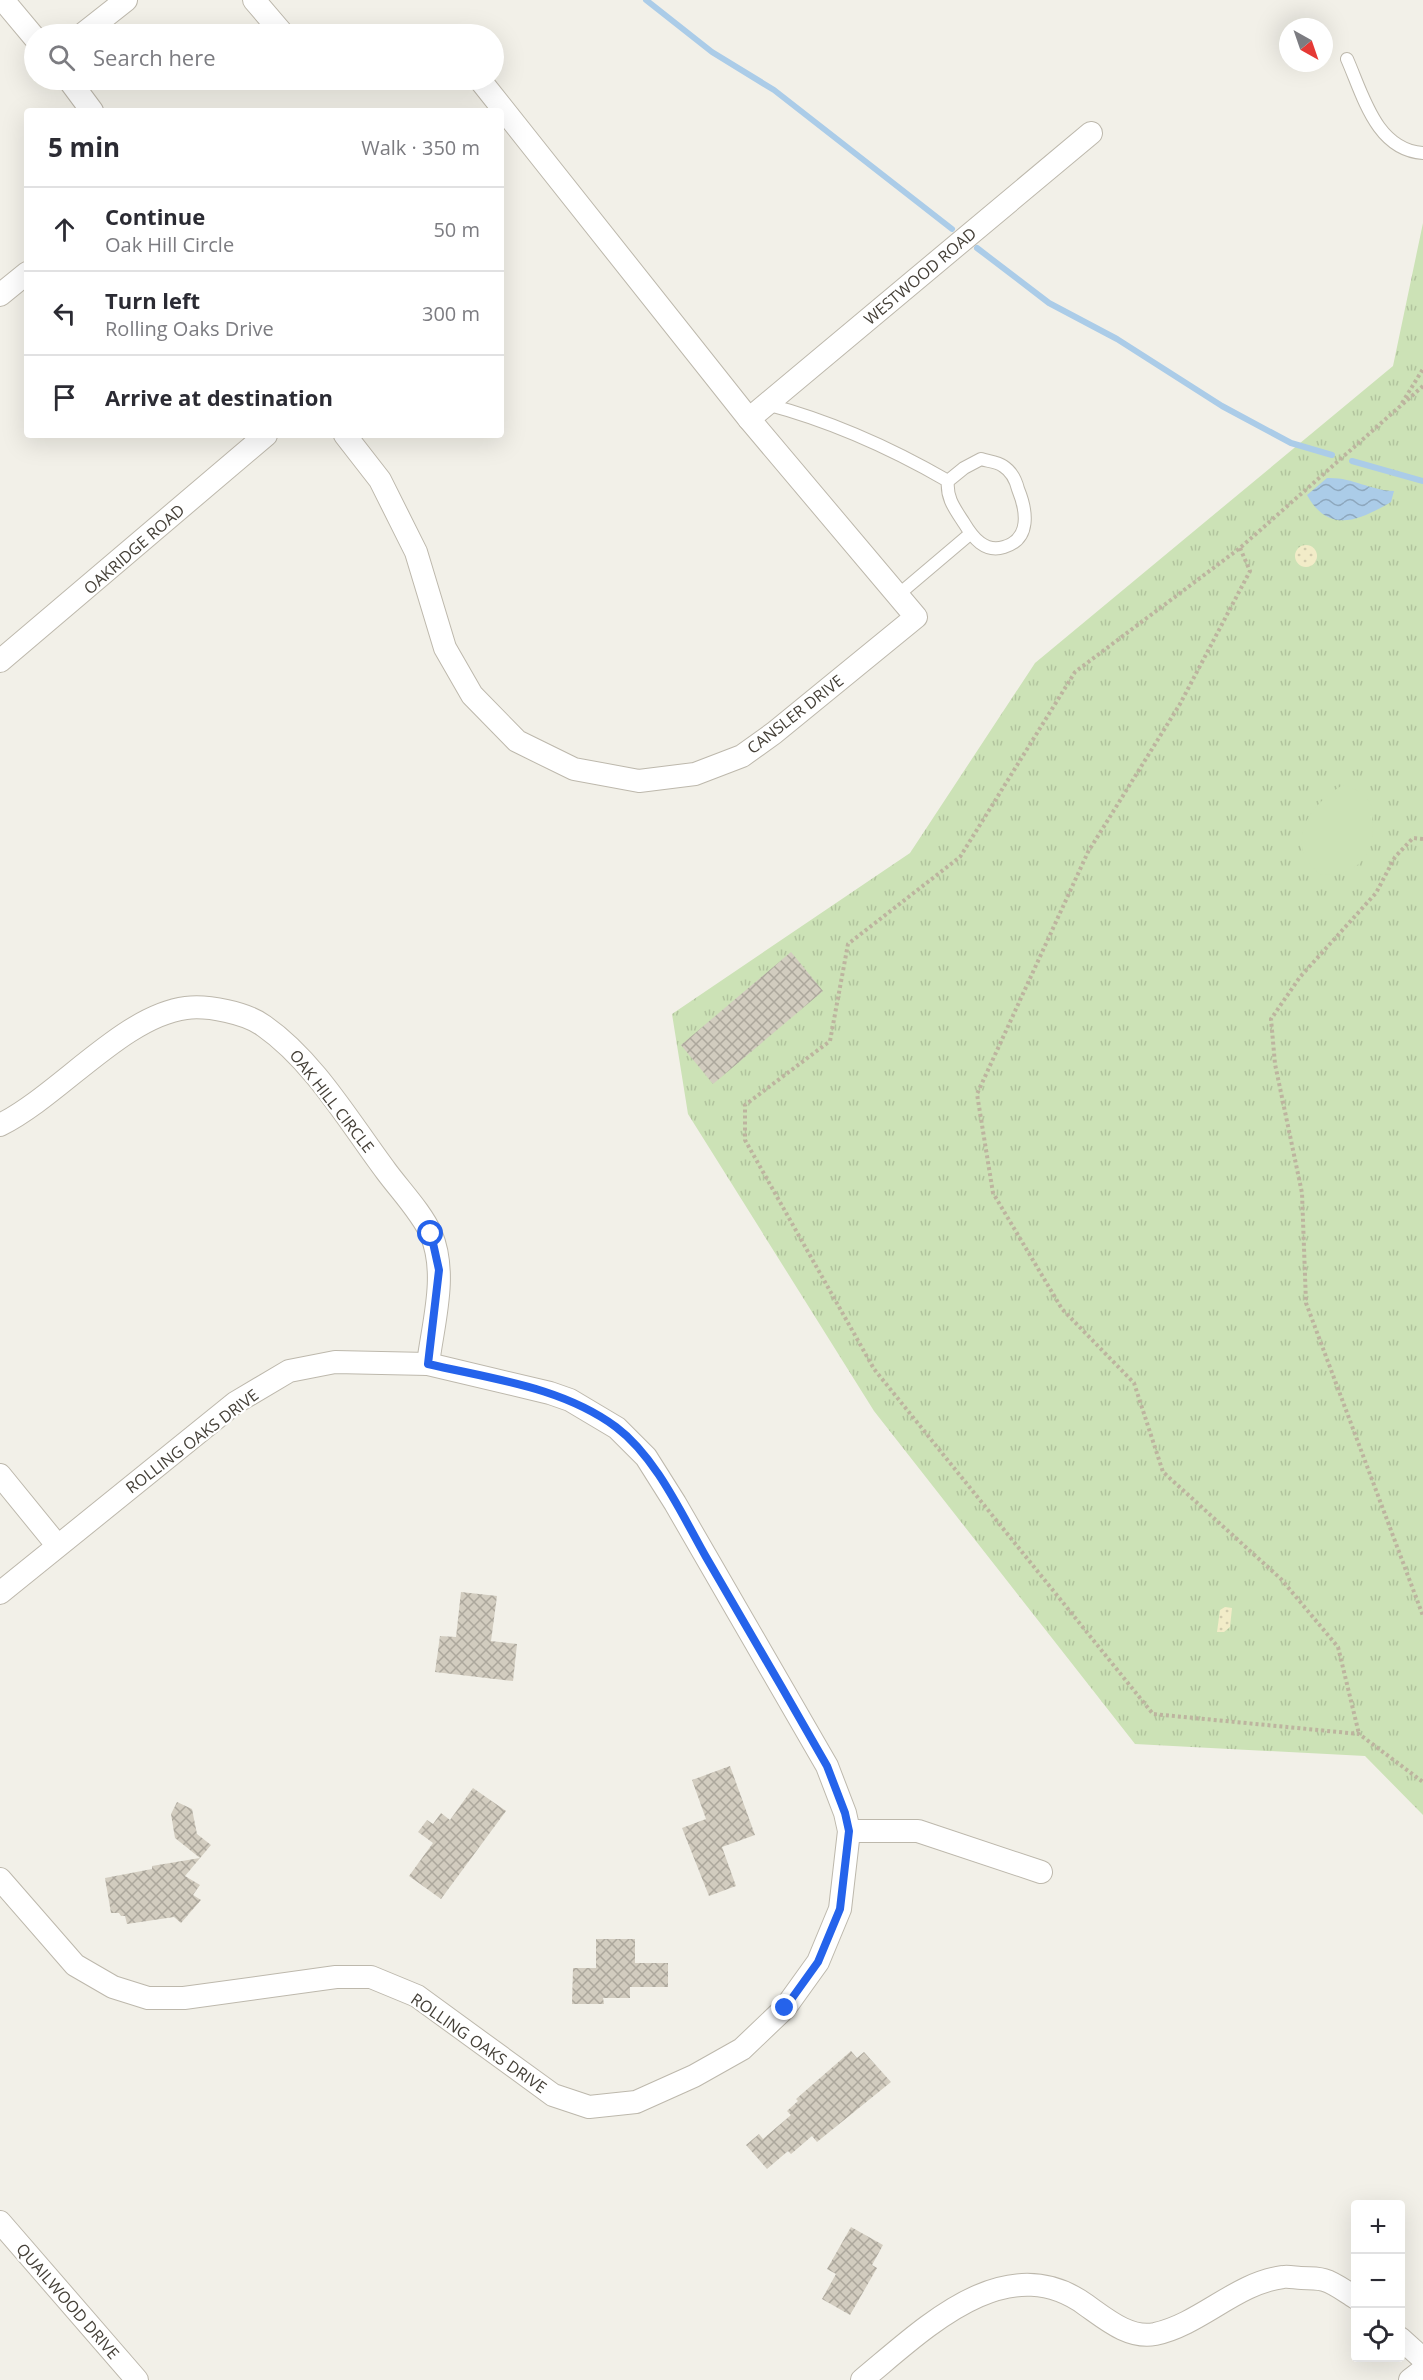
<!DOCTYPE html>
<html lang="en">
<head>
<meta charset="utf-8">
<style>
  body { margin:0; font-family:"Open Sans",sans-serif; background:#f7f7f7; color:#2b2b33 }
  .controls { position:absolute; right:18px; bottom:18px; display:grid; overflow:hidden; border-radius:6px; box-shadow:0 6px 24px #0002 }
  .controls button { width:54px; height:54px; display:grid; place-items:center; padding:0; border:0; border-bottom:2px solid #e1e1e2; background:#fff; color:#2b2b33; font:30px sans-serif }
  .compass { position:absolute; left:1279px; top:18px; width:54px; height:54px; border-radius:50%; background:#fff; box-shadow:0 6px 24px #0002; rotate:140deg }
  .stop { position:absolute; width:18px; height:18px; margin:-14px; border:4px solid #2563eb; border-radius:50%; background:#fff }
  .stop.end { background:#2563eb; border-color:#fff; box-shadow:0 2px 6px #0008 }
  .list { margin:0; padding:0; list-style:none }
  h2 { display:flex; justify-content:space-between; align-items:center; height:78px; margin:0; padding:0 24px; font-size:26px }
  h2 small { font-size:20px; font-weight:400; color:#7c7c81 }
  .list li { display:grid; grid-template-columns:39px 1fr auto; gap:18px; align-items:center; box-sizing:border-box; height:84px; padding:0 24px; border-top:2px solid #e1e1e2 }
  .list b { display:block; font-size:22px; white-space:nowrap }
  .list p { margin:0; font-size:20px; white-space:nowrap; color:#7c7c81 }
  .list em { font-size:20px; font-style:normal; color:#7c7c81 }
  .icon { flex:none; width:33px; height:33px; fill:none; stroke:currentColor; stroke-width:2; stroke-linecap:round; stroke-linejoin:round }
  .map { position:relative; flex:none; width:1423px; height:2380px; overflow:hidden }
  .search { position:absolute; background:#fff; box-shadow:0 6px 24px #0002; left:24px; top:24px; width:480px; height:66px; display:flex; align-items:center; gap:15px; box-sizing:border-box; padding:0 21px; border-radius:33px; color:#7c7c81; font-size:22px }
  .panel { position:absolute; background:#fff; box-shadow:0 6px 24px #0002; left:24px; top:108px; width:480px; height:330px; border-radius:6px }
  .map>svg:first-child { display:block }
  .grass { fill:url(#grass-tufts) }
  .sand { fill:url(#sand-dots) }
  .garden { fill:#cce2b6 }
  .water { fill:url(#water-waves) }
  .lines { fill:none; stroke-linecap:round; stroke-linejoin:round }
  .stream { stroke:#abcce8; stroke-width:6 }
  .building { fill:url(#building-cross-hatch) }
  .service-casing { stroke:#bdb8ac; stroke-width:14 }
  .minor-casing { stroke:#bdb8ac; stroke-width:24 }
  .path { stroke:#bdb49f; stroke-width:4; stroke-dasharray:3 3; stroke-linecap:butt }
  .service { stroke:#fff; stroke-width:12 }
  .minor { stroke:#fff; stroke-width:22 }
  .route { stroke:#2563eb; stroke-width:8 }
  .labels { text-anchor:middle; stroke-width:4.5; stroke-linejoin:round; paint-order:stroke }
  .street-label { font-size:16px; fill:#454038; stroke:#fff }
</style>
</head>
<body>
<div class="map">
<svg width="1423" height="2380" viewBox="0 0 1423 2380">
  <defs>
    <pattern id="grass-tufts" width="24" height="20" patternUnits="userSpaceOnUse" patternTransform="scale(1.5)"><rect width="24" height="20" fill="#cce2b6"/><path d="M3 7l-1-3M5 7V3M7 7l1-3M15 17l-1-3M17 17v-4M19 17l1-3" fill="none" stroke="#b1c39d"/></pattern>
    <pattern id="sand-dots" width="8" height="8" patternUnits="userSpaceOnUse" patternTransform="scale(1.5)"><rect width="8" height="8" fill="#f2ecc8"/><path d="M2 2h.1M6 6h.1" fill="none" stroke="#d1cbad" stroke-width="1.8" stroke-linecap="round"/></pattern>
    <pattern id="water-waves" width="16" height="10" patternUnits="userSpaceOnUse" patternTransform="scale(1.5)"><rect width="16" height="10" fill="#abcce8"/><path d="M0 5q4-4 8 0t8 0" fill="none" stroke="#8da7bd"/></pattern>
    <pattern id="building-cross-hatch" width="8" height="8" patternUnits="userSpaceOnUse" patternTransform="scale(1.5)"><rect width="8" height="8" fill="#d2ccbf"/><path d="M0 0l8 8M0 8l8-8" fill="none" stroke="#aca79c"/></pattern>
  </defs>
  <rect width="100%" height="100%" fill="#f2f0e8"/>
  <!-- grass -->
  <polygon class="grass" points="1423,223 1423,1815 1365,1756 1135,1744 874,1411 688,1114 672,1014 910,853 1035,663 1393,366"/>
  <!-- sand -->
  <g class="sand">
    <circle cx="1306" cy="556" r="11"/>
    <polygon points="1225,1607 1232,1608 1230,1627 1224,1632 1217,1632 1220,1610"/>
  </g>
  <!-- garden -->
  <path class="garden" d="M 1343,785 C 1353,788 1365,793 1370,803 C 1372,806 1372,813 1372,817 C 1378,855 1356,878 1319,874 C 1314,868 1307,862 1304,855 C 1294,825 1319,799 1343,785 Z"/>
  <!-- water -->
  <path class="water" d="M 1327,478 C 1353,477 1368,490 1394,491 L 1391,502 C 1360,520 1329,535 1307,495 Z"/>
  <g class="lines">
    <!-- stream -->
    <g class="stream">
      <polyline points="646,0 712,52 774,90 952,229"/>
      <polyline points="977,248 1049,303 1117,339 1222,406 1291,443 1332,455"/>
      <polyline points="1352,461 1423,481"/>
    </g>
  </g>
  <!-- building -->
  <g class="building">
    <polygon points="791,952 823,991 713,1084 681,1045"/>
    <polygon points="461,1592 497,1596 491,1641 517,1644 513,1681 435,1672 440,1636 456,1637"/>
    <polygon points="730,1766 755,1835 722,1847 736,1886 709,1896 682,1828 706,1819 692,1780"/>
    <polygon points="473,1788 506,1811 441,1899 409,1876 433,1843 418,1832 427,1820 433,1824 441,1813 450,1820"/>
    <polygon points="177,1802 192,1809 197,1834 211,1845 185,1876 200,1885 193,1895 201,1900 181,1923 174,1917 127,1924 125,1916 121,1916 119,1913 111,1913 105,1878 152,1869 152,1866 200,1858 175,1838 171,1814"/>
    <polygon points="596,1939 635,1939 635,1963 668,1963 668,1987 630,1987 630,1998 603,1998 604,2004 572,2004 573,1968 596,1968"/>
    <polygon points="851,2051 857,2058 864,2052 891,2082 817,2142 812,2136 791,2154 788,2151 767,2169 746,2145 759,2134 763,2139 791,2115 787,2111 798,2101 796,2099"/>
    <polygon points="851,2227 883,2245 872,2265 877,2268 850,2315 822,2299 836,2274 827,2269"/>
  </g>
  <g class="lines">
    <!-- service casing -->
    <g class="service-casing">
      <g id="service">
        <path d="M 1347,59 C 1363,95 1376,150 1423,153"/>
        <path d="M 766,404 C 831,421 891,448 948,481 L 964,468 L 981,459 C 987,461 998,462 1003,466 C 1011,471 1016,481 1018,489 C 1027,511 1031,539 1004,547 C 985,553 973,538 964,523 C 955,509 946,498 948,481"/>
        <polyline points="898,595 970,534"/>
      </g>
    </g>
    <!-- minor casing -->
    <g class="minor-casing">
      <g id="minor">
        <polyline points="3,0 34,37"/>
        <polyline points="254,0 283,34"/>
        <polyline points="83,34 126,0"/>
        <polyline points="69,80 92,111"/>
        <polyline points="0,295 27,273"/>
        <polyline points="749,419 1091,133"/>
        <polyline points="345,435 380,480 416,552 445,648 472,695 517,741 574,769 639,781 695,774 742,756 774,733 916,617 749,419 480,80"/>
        <polyline points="0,661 266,435"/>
        <path d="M 0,1125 C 60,1095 123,1016 186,1008 C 207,1005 247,1013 264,1026 C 314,1061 350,1123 386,1171 C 400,1190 422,1213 431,1234 C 448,1274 433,1323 428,1364"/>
        <polyline points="0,1475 57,1545"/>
        <polyline points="0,1593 235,1403 289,1371 335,1362 428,1364 550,1393 570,1400 617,1428 646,1457 675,1503 827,1766 845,1813 849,1831 840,1909 818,1962 785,2008 742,2049 694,2076 636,2102 589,2107 553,2095 417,1996 371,1977 336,1977 184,1998 148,1998 113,1987 75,1965 0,1879"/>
        <polyline points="849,1831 918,1831 1041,1872"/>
        <polyline points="0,2222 137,2380"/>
        <polyline points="1400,2338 1423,2359"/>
        <path d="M 862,2380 C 923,2330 1005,2246 1086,2305 C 1106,2319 1129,2339 1155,2334 C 1201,2324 1236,2283 1283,2277 C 1289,2276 1296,2278 1301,2278 C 1308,2278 1317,2278 1324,2280 C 1335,2283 1346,2292 1356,2298"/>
        <polyline points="1410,2380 1423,2370"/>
      </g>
    </g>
    <!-- path -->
    <g class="path">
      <polyline points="1423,386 1240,548 1075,672 960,857 848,944 830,1041 745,1105 745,1140 874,1369 1153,1714 1359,1734 1423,1782"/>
      <polyline points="1402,403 1423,369"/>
      <polyline points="1240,548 1250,571 1180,704 1088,852 977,1094 993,1193 1062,1309 1134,1383 1163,1472 1281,1579 1338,1647 1359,1734"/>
      <polyline points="1423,839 1413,838 1395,857 1376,893 1300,977 1271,1019 1275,1064 1302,1193 1306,1303 1423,1616"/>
    </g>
    <!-- service -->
    <use href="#service" class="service"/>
    <!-- minor -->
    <use href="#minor" class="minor"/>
  </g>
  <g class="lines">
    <!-- route -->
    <path class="route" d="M 431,1234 L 439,1270 L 428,1364 C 492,1379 562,1387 616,1427 C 656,1457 682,1515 706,1557 C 747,1627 787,1696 827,1766 L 845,1813 L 849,1831 L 840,1909 L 818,1962 L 785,2008"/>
  </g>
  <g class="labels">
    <!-- street labels -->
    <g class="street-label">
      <text transform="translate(920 276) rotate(-40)" y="6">WESTWOOD ROAD</text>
      <text transform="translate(134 549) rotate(-41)" y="6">OAKRIDGE ROAD</text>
      <text transform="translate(795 714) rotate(-38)" y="6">CANSLER DRIVE</text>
      <text transform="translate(332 1101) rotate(52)" y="6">OAK HILL CIRCLE</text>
      <text transform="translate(192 1441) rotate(-37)" y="6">ROLLING OAKS DRIVE</text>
      <text transform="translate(479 2043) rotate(35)" y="6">ROLLING OAKS DRIVE</text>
      <text transform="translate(68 2301) rotate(49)" y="6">QUAILWOOD DRIVE</text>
    </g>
  </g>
</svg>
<div class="controls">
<button>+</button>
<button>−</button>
<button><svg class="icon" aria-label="locate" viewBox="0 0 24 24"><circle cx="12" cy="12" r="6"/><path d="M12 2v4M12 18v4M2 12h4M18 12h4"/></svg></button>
</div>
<svg class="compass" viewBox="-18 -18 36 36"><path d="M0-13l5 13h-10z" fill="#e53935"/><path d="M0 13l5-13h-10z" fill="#7c7c81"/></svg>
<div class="stop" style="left:431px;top:1234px"></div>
<div class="stop end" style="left:785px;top:2008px"></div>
<div class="search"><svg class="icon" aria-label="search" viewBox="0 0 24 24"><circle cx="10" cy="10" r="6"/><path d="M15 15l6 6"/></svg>Search here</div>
<section class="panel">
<h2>5 min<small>Walk · 350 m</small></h2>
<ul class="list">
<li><svg class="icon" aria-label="ahead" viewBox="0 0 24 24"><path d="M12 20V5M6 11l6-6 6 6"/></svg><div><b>Continue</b><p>Oak Hill Circle</p></div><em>50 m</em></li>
<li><svg class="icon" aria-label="left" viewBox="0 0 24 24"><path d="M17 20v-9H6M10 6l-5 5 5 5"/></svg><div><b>Turn left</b><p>Rolling Oaks Drive</p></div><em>300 m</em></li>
<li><svg class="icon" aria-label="arrive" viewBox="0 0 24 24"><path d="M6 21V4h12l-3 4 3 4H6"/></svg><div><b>Arrive at destination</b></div></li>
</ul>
</section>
</div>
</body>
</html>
